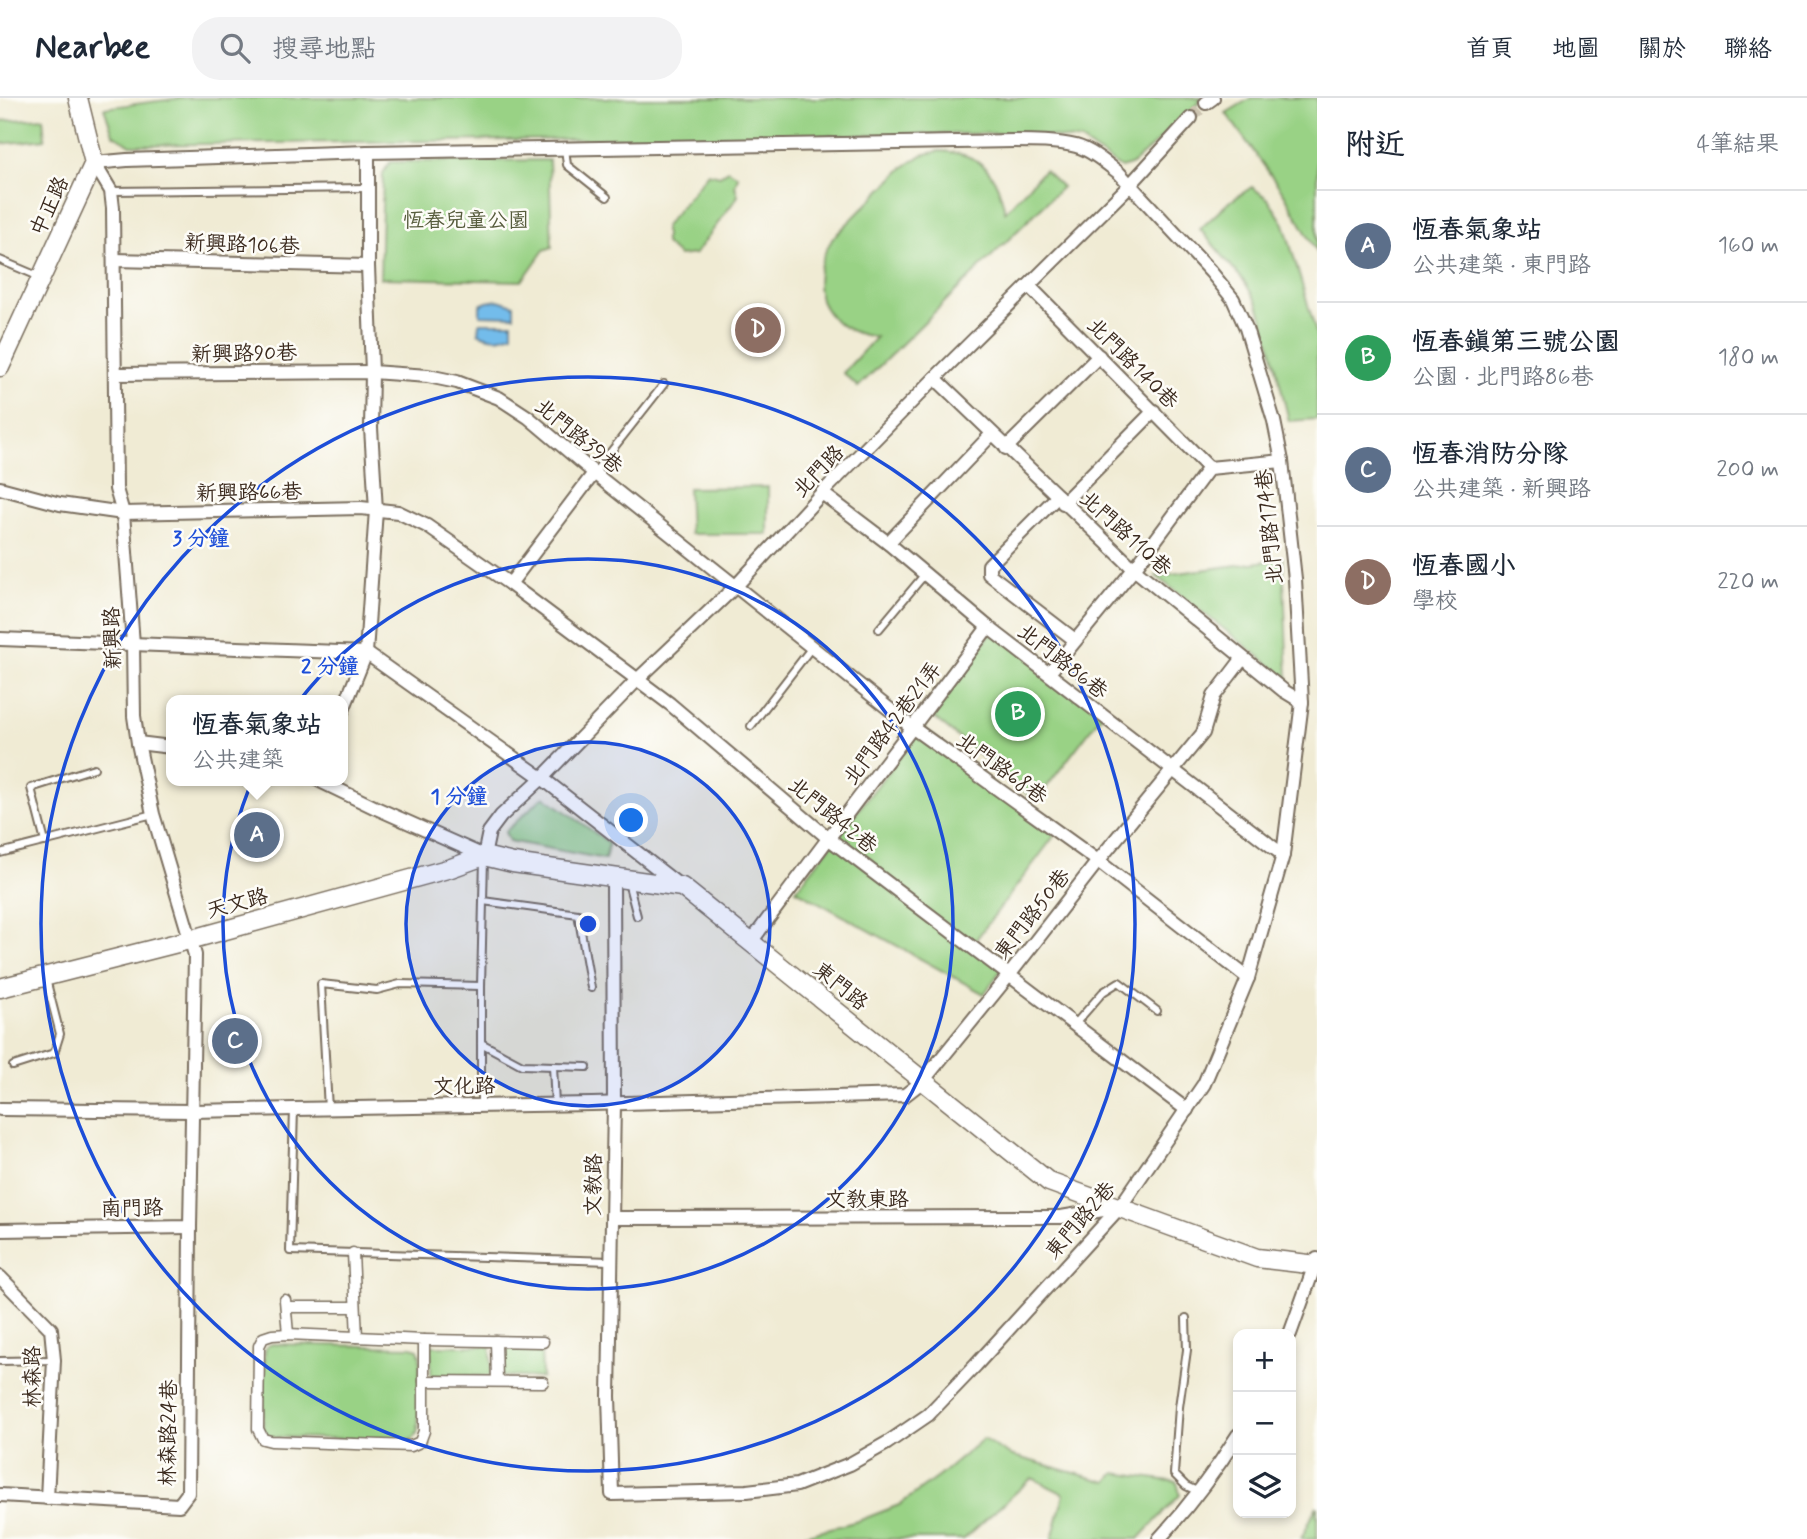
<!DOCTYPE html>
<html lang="zh-TW">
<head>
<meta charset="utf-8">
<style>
  body { margin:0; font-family:Mynerve,"LXGW WenKai TC",sans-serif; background:#f2f2f3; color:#1f2937 }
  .controls { position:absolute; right:21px; bottom:21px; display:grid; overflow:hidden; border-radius:14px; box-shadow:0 4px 10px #0003 }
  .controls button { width:63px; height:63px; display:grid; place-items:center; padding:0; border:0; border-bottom:2px solid #e0e1e3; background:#fff; color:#1f2937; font:35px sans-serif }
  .you { position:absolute; left:632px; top:723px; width:24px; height:24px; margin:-18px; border:5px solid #fff; border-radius:50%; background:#1a73e8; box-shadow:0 0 0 10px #1a73e833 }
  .badge { display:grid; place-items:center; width:46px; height:46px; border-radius:50%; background:#1a73e8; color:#fff; font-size:23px; font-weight:700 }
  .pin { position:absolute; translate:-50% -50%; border:4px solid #fff; box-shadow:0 2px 7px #0006 }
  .popup { position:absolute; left:166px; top:597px; width:182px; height:91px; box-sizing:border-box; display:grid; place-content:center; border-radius:14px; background:#fff; filter:drop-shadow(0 2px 5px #0005); font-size:23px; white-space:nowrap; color:#747a83 }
  .popup b { font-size:26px; color:#1f2937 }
  .popup::after { content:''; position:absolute; left:50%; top:100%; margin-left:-14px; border:14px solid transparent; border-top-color:#fff }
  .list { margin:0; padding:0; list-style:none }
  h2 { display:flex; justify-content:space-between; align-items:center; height:91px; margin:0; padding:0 28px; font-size:30px }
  h2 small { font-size:23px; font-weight:400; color:#747a83 }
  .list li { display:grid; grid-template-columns:46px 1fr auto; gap:21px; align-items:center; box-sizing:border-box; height:112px; padding:0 28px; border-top:2px solid #e0e1e3 }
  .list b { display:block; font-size:26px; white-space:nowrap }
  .list p { margin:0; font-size:23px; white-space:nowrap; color:#747a83 }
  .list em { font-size:23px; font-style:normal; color:#747a83 }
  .icon { flex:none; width:38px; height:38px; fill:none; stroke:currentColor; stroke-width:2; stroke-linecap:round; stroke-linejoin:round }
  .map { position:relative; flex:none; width:1317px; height:1441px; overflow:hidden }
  header { display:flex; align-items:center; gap:42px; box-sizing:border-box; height:98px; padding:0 35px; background:#fff; border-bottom:2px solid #e0e1e3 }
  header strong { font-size:33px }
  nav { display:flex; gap:38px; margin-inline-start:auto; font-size:24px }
  .search { width:490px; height:63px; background:#f2f2f3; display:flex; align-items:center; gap:18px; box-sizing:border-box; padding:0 24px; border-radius:28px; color:#747a83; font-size:26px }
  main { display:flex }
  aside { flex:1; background:#fff }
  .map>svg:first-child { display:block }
  .green { fill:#99d285; stroke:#6a7e52; stroke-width:2 }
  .water { fill:#73bceb; stroke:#577384; stroke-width:2 }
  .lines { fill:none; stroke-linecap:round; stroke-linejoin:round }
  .minor-tunnel { stroke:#ccc4b0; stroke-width:12; stroke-dasharray:12 6; stroke-linecap:butt }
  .service-casing { stroke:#7a6e5e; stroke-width:10 }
  .pedestrian-casing { stroke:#7a6e5e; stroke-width:13 }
  .minor-casing { stroke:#7a6e5e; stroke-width:16 }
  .secondary-casing { stroke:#7a6e5e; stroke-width:21 }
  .service { stroke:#fff; stroke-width:6 }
  .pedestrian { stroke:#fff; stroke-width:10 }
  .minor { stroke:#fff; stroke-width:12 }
  .secondary { stroke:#fff; stroke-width:18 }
  .ring { fill:none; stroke:#1d4ed8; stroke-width:3.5 }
  .labels { text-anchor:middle; stroke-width:5; stroke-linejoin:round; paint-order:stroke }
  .street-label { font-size:21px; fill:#3b2a1e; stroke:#fdfcf7 }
  .park-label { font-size:21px; fill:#575c3d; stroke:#fdfcf7 }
  .centre { fill:#1d4ed8; stroke:#fdfcf7; stroke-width:3.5 }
  .ring-label { font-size:21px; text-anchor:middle; font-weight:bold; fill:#1d4ed8; stroke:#fdfcf7; stroke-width:5; stroke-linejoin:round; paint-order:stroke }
</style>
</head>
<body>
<header>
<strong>Nearbee</strong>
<div class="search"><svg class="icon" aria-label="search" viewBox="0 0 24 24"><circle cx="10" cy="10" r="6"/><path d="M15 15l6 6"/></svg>搜尋地點</div>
<nav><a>首頁</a><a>地圖</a><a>關於</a><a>聯絡</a></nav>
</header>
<main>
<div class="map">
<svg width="1317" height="1441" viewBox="0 0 1317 1441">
  <rect width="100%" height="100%" fill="#fdfcf7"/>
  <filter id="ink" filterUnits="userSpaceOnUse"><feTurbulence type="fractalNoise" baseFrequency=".0143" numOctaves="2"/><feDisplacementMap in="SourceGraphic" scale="14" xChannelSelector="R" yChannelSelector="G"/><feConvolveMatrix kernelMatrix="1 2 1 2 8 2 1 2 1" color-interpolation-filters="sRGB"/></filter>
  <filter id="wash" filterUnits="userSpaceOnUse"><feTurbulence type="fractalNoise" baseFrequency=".00686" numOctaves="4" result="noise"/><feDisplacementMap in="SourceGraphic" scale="28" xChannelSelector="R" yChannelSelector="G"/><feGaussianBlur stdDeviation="1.57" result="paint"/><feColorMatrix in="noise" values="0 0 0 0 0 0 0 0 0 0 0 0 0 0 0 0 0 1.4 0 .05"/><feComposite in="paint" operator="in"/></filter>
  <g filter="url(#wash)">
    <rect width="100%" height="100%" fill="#f0ebd4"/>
    <!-- green -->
    <g class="green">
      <polygon points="182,0 1202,0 1189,16 1131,67 1121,70 1081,43 1026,35 131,47 113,36 104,10"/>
      <polygon points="1251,0 1317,0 1317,154 1283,94 1226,15"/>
      <polygon points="43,20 45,41 0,46 0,23"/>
      <path d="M 939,53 C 982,55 997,74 1005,114 L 1044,72 L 1062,89 L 858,289 L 843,275 L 876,239 C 819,232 803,186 833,140 L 904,69 L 922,57 Z"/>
      <polygon points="549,62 552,149 544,152 522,183 380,180 383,75 390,64"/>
      <polygon points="728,72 738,78 735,88 738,98 695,156 679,158 665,146 665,128 708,75 720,78"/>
      <polygon points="1252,89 1268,101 1284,126 1314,227 1317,240 1317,321 1289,323 1272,252 1258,206 1244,183 1200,131 1228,105"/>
      <polygon points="768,389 768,436 690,436 688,390"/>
      <polygon points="1283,461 1288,581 1156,478"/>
      <polygon points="994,531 1104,614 1036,703 932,618"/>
      <polygon points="923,629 1055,737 975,843 1003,869 984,896 796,792"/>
      <polygon points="544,698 609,745 605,761 509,743 505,734"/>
      <polygon points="272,1246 412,1249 418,1251 420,1258 418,1332 416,1338 412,1342 271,1339 265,1335 263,1329 265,1253 267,1248"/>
      <rect x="431" y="1248" width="60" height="30"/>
      <polygon points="501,1248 541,1248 542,1280 501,1278"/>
      <polygon points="983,1341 1010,1357 1107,1384 1115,1375 1177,1384 1180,1397 1139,1441 1052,1441 1064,1396 1032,1380 964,1441 788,1441 858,1423 899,1407 939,1378"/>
      <polygon points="1317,1408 1317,1441 1301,1441"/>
    </g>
    <!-- water -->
    <g class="water">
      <polygon points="498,202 514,207 514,218 480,217 480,207 487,204"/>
      <path d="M 479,225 L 512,225 L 512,236 C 499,241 491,241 478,235 Z"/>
    </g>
  </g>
  <g filter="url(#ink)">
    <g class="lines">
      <!-- minor-tunnel -->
      <polyline class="minor-tunnel" points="1191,20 1206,5"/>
      <!-- service casing -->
      <g class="service-casing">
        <g id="service">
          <polyline points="565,50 567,67 607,99"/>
          <polyline points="111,93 368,90"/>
          <polyline points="0,162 40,179"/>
          <polyline points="594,375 664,286"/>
          <polyline points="879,531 925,476"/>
          <polyline points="751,628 812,549"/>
          <polyline points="45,744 31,690 94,670"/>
          <polyline points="0,755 153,716"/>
          <polyline points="628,784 637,818"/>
          <polyline points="483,803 578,816 591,890"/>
          <polyline points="1075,926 1103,894 1119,884 1157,913"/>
          <polyline points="481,945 522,967 587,969"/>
          <polyline points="13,968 54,955 60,936 46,881"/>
          <polyline points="553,968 555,1007"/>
          <polyline points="481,1007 481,888 484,760"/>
          <polyline points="294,1011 290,1153 611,1163"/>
          <polyline points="328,1011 321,886 377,892 400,886 481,888"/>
          <polyline points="1186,1220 1187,1252 1179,1309 1174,1376 1186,1388 1199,1394"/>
          <polyline points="0,1263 54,1262"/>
        </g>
      </g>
      <!-- pedestrian casing -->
      <g class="pedestrian-casing">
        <g id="pedestrian">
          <polyline points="353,1155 357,1239"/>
          <polyline points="285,1202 288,1236"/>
          <polyline points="286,1209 355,1209"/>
          <polygon points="288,1236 424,1242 424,1333 420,1344 411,1348 271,1343 263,1341 258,1331 259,1248 263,1240 272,1237"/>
          <polyline points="424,1242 543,1244"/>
          <polyline points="496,1243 497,1283"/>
          <polyline points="424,1283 543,1284"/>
        </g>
      </g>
      <!-- minor casing -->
      <g class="minor-casing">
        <g id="minor">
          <polyline points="1206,5 1213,0"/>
          <polyline points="114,162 368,168"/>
          <polyline points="1029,188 1209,370"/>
          <polyline points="116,276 372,274 428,278 457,284 499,300 528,319 605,384 913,630 1098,763 1248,880"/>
          <polyline points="935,280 1134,471 1284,593 1302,604"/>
          <polyline points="1006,350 1099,258"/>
          <polyline points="0,390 60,406 123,415 361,410 398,414 427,428 510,486 670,606 828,740 1187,1012"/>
          <polyline points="822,395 888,445 988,529 1283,757"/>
          <polyline points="1058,398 989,467 989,476 1075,542"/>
          <polyline points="1063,405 1154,313"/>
          <polyline points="888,445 992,336"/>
          <polyline points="510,486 594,375"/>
          <polyline points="0,541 366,555"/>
          <polyline points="366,555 542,680 680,788"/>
          <polyline points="1049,575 1134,471 1209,370 1282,363"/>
          <polyline points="343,612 366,555 376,412 371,330 372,274 368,168 368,54"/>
          <polyline points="138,645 171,649"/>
          <polyline points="320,683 376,710 484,758 489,734 501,718 542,680 637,582 736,488 822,395 935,280 1130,87 1191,20"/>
          <path d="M 751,844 C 829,738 909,635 988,529"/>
          <polyline points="0,1011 193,1013 294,1011 592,1006 905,997 923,983 1010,876 1098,763 1203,635 1214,598 1243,560"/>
          <polyline points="612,1120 1061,1119 1115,1110"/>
          <path d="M 0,1132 L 190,1129 L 195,857 L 153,716 L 138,645 L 134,618 L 133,546 L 123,415 L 116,391 L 113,110 L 111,93 L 94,65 L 127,62 L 368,54 L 1014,43 C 1034,43 1056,43 1076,48 C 1091,52 1106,65 1119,75 L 1211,174 L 1233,201 L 1246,230 L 1274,323 L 1282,363 L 1295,481 L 1302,604 L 1283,757 L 1248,880 L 1204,986 L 1120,1109 L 976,1267 L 928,1317 L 887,1345 L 850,1366 L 797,1387 L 747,1393 L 612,1396 L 609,1298 L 614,1006 L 613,779"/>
          <polyline points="0,1179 51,1231 54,1262 47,1400"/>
          <polyline points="1290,1236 1317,1161"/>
          <polyline points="0,1397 179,1407 188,1395 190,1129"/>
          <path d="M 1159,1441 C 1189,1408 1215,1374 1238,1337"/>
        </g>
      </g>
      <!-- secondary casing -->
      <g class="secondary-casing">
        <g id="secondary">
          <polyline points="0,269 94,65 78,0"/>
          <polyline points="0,890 189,842 451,770 484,758 513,765 682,789 1049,1084 1257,1160 1317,1167"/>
        </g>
      </g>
      <!-- service -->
      <use href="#service" class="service"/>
      <!-- pedestrian -->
      <use href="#pedestrian" class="pedestrian"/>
      <!-- minor -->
      <use href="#minor" class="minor"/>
      <!-- secondary -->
      <use href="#secondary" class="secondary"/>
    </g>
  </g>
  <!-- distance rings -->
  <circle cx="588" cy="826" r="182" fill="#1d4ed8" fill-opacity=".12"/>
  <g class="ring">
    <circle cx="588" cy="826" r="182"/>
    <circle cx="588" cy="826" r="365"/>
    <circle cx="588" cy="826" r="547"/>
  </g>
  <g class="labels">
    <!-- street labels -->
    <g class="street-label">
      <text transform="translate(49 108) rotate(-65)" y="7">中正路</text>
      <text transform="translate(242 146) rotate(2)" y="7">新興路106巷</text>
      <text transform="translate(244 255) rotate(-1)" y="7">新興路90巷</text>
      <text transform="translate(1133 265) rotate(45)" y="7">北門路140巷</text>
      <text transform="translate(579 338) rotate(39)" y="7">北門路39巷</text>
      <text transform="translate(818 373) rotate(-46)" y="7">北門路</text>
      <text transform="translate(249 394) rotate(-1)" y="7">新興路66巷</text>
      <text transform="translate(1269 429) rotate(-96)" y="7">北門路174巷</text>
      <text transform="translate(1126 435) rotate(42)" y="7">北門路110巷</text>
      <text transform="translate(112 540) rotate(-92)" y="7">新興路</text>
      <text transform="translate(1063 563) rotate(38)" y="7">北門路86巷</text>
      <text transform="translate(892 625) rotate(-53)" y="7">北門路42巷21弄</text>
      <text transform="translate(1002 670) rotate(36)" y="7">北門路68巷</text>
      <text transform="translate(833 717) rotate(39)" y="7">北門路42巷</text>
      <text transform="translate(237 805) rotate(-15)" y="7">天文路</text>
      <text transform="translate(1032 816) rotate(-52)" y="7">東門路50巷</text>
      <text transform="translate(841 888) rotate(39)" y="7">東門路</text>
      <text transform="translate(464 988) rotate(-1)" y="7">文化路</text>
      <text transform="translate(593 1087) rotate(-89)" y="7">文教路</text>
      <text x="867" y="1108">文教東路</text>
      <text transform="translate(132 1110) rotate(-1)" y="7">南門路</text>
      <text transform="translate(1080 1122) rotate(-49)" y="7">東門路2巷</text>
      <text transform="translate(32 1279) rotate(-90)" y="7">林森路</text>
      <text transform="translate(168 1335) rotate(-89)" y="7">林森路24巷</text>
    </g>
    <!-- park labels -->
    <g class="park-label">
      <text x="466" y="129">恆春兒童公園</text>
    </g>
  </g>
  <circle cx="588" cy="826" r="10" class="centre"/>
  <g class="ring-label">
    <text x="201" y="447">3 分鐘</text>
    <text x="330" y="575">2 分鐘</text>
    <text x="459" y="705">1 分鐘</text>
  </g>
</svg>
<div class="controls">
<button>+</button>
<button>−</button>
<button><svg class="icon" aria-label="layers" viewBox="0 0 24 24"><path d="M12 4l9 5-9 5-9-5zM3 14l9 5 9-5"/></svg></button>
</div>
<div class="you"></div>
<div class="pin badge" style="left:257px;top:737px;background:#5c6f8a">A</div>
<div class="popup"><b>恆春氣象站</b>公共建築</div>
<div class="pin badge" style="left:1018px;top:616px;background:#2e9e5b">B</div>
<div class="pin badge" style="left:235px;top:943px;background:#5c6f8a">C</div>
<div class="pin badge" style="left:758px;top:232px;background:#8d6e63">D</div>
</div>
<aside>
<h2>附近<small>4筆結果</small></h2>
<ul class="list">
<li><span class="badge" style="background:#5c6f8a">A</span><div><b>恆春氣象站</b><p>公共建築 · 東門路</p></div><em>160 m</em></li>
<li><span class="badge" style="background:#2e9e5b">B</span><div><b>恆春鎮第三號公園</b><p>公園 · 北門路86巷</p></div><em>180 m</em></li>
<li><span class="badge" style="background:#5c6f8a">C</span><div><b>恆春消防分隊</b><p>公共建築 · 新興路</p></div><em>200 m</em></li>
<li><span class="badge" style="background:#8d6e63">D</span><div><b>恆春國小</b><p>學校</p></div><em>220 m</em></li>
</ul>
</aside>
</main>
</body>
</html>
